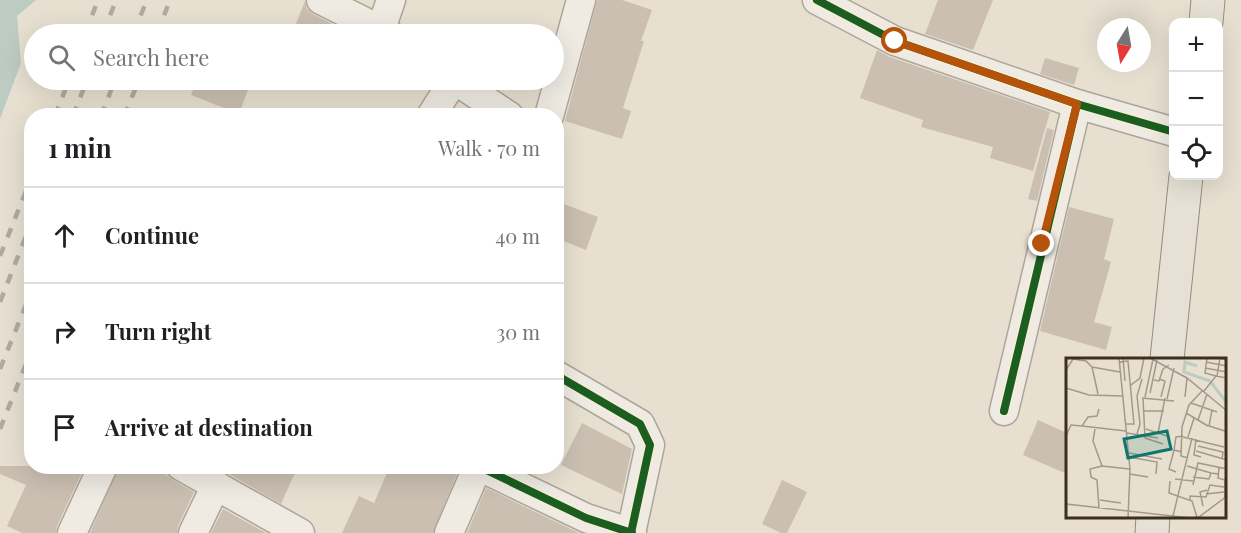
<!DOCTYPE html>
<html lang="en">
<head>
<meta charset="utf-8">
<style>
  body { margin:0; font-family:"Playfair Display",serif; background:#f2f2f2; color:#202124 }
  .controls { position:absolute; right:18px; top:18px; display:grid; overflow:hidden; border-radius:12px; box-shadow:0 6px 24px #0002 }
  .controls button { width:54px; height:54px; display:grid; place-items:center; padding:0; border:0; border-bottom:2px solid #e0e0e0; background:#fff; color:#202124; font:30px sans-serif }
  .compass { position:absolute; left:1097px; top:18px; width:54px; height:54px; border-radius:50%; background:#fff; box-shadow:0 6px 24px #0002; rotate:191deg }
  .stop { position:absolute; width:18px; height:18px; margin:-14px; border:4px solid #b45309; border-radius:50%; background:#fff }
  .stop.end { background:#b45309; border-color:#fff; box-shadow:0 2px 6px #0008 }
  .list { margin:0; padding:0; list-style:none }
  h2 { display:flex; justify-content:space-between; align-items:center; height:78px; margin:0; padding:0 24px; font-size:26px }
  h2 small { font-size:20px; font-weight:400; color:#757577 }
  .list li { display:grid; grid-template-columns:39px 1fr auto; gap:18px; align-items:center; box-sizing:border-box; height:96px; padding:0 24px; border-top:2px solid #e0e0e0 }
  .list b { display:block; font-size:22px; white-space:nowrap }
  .list em { font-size:20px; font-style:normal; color:#757577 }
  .icon { flex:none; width:33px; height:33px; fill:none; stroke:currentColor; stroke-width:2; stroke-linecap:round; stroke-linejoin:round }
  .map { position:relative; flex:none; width:1241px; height:533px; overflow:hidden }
  .search { position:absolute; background:#fff; box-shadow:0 6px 24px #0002; left:24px; top:24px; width:540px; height:66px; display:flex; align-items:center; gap:15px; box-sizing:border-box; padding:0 21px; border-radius:33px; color:#757577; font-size:22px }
  .panel { position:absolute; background:#fff; box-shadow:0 6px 24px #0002; left:24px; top:108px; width:540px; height:366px; border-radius:24px }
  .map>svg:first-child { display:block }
  .water { fill:#bcccc2 }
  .building { fill:#cbbfb2 }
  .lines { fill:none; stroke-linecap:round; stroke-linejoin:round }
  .street-casing { stroke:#ada599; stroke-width:31 }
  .primary-casing { stroke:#928b80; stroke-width:35 }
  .street { stroke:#efebe3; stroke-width:28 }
  .primary { stroke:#e6e1d4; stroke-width:33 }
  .rail { stroke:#afaaa2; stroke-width:4.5; stroke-dasharray:10 10; stroke-linecap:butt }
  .cycleway-casing { stroke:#f7eed8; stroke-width:11 }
  .cycleway { stroke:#1b5e20; stroke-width:8 }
  .route { stroke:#b45309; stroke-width:8 }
  .inset-river { fill:none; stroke:#bcccc2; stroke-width:3 }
  .inset-road { fill:none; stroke:#a3998a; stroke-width:1.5 }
  .view { fill:#0f766e; fill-opacity:0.15; stroke:#0f766e; stroke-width:3 }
  .inset-edge { fill:none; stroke:#3d2e20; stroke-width:3 }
</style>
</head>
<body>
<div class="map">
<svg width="1241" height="533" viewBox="0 0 1241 533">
  <rect width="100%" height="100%" fill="#e7e0d1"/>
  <!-- water -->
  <polygon class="water" points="0,0 36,0 17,16 21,63 0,119"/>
  <!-- building -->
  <g class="building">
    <polygon points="597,0 622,0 652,10 641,41 644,41 623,108 631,111 622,139 565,121"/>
    <polygon points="938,0 993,0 973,50 925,34"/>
    <polygon points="305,1 307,9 313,14 336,26 333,34 292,34"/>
    <polygon points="877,50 890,57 1050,112 1033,171 990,158 993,147 921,127 923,120 860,98"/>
    <polygon points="1045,58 1079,68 1074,85 1040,74"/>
    <polygon points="197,80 244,80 251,82 239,114 191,95"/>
    <polygon points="1047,128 1054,130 1037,201 1028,199"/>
    <polygon points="556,201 598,217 586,250 556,238"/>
    <polygon points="1069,207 1114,219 1104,259 1111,262 1094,322 1112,327 1106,350 1040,331"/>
    <polygon points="1038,420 1067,433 1067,474 1023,455"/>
    <polygon points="582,423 632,449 622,494 561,465"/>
    <polygon points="0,466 85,466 57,526 56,533 22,533 7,526 26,485 0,474"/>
    <polygon points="119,466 159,466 165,469 167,475 173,480 194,492 178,526 177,533 90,533"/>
    <polygon points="233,466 298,466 281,504 229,474"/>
    <polygon points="390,466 460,466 433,533 342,533 359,496 374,503"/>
    <polygon points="782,480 807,492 787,533 781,533 762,524"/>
    <polygon points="486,488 579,533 467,533"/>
    <polygon points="223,509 266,533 211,533"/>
  </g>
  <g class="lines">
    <!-- street casing -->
    <g class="street-casing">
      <g id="street">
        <polyline points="321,0 389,34"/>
        <polyline points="817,0 895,41 1077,104 1174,132"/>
        <polyline points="381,29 391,0"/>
        <polyline points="455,80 509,116"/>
        <polyline points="431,116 454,80"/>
        <polyline points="549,116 581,0"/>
        <polyline points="556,375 640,424 650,445 631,533"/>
        <polyline points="1004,411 1077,104"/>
        <polyline points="181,466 300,533"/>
        <polyline points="478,466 586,518 632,533"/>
        <polyline points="72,533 103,466"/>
        <polyline points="193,533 216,485"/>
        <polyline points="449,533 478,466"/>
      </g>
    </g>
    <!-- primary casing -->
    <g class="primary-casing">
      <g id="primary">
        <polyline points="1206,22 1208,0"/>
        <polyline points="1167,359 1186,176"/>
        <polyline points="1152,533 1153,516"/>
      </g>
    </g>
    <!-- street -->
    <use href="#street" class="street"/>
    <!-- primary -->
    <use href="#primary" class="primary"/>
    <!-- rail -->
    <g class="rail">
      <polyline points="85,34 98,0"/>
      <polyline points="103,34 116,0"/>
      <polyline points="133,34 147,0"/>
      <polyline points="157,34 170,0"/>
      <polyline points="55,116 69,80"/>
      <polyline points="73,116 87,80"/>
      <polyline points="101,116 115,80"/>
      <polyline points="124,116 139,80"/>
      <polyline points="0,256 32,176"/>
      <polyline points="0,302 32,221"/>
      <polyline points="0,369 32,290"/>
      <polyline points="0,429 32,349"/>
    </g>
    <!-- cycleway casing -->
    <g class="cycleway-casing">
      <g id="cycleway">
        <polyline points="817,0 895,41 1077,104 1174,132"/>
        <polyline points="556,375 640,424 650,445 631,533"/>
        <polyline points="1004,411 1077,104"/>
        <polyline points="478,466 586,518 632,533"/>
      </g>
    </g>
    <!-- cycleway -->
    <use href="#cycleway" class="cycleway"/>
  </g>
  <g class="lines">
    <!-- route -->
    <polyline class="route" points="895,41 1077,104 1042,244"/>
  </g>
  <!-- overview -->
  <g transform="translate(1066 358)">
    <rect width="160" height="160" fill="#e7e0d1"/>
    <path class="inset-river" d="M 131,8 L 119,4 L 118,14 L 144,23 L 161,45"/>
    <path class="inset-road" d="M 53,0 L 64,111 L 62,160M 57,0 L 59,23M 84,0 L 121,20 L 161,53M 141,0 L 139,15 L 150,18M 53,4 L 62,3 L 68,66 L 60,66M 140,4 L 161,8M 26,9 L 32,36M 139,10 L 161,14M 0,12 L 7,1 L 20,3 L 26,9 L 54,14M 151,18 L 154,0 L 161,2M 93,21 L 99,23 L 95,39M 88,22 L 93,23 L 97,11 L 103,7M 65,27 L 74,20 L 78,0M 0,30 L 23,37 L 57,38M 138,33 L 150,18 L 161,20M 84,35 L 91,2M 79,39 L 87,1M 119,39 L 121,20M 76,40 L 108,43M 77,40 L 79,80 L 97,86M 101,41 L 108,10M 125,45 L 151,54M 146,52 L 143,68 L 159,73M 78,53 L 98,53M 120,55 L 142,68M 132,62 L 141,36M 16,68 L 60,73M 29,71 L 27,83 L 36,108 L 64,111M 80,71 L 101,78M 61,75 L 92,80M 92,75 L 99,40M 71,76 L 74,66 L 71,38 L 76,21M 0,78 L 5,67 L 16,68 L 22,59 L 31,58 L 33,51M 117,79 L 158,89M 122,79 L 128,60M 130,81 L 128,97 L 135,99M 132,88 L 157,94 L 156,101M 108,92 L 110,79 L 117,78M 130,93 L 161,102M 63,95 L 96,101M 63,99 L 91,104 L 90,116M 122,100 L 115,98 L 116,69 L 123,47 L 137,32M 121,108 L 145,115M 153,110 L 152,120 L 159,122 L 159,139M 110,114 L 103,111 L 108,92 L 116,94M 64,116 L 82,119M 127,119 L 143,121 L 145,115 L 152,116M 109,121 L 127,123M 104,123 L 103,135 L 126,143 L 131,159M 127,127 L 132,105 L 161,111M 140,136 L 158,134M 34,142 L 55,145M 124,142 L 124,138 L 140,139 L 144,127 L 158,129M 0,146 L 124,160 L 133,159 L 161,138M 137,148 L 134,134 L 141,132M 33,150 L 31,122 L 25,119 L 24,111 L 36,108M 107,158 L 126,80"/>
    <path class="view" d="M 101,73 L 105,91 L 62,100 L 58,81 Z"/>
    <rect width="160" height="160" class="inset-edge"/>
  </g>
</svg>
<div class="controls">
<button>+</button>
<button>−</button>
<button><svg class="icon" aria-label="locate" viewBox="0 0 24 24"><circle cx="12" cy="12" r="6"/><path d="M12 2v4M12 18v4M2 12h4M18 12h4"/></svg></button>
</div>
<svg class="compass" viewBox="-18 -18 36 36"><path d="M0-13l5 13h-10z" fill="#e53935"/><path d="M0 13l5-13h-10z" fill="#757577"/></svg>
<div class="stop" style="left:895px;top:41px"></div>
<div class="stop end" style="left:1042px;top:244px"></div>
<div class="search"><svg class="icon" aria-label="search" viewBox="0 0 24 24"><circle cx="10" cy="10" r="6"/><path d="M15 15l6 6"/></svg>Search here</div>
<section class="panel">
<h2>1 min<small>Walk · 70 m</small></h2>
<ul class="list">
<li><svg class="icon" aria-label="ahead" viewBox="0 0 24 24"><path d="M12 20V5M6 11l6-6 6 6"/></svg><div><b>Continue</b></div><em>40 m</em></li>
<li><svg class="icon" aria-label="right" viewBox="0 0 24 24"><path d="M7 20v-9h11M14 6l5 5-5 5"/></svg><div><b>Turn right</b></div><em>30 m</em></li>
<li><svg class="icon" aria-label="arrive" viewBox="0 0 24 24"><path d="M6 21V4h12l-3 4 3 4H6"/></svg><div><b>Arrive at destination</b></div></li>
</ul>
</section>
</div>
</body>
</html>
